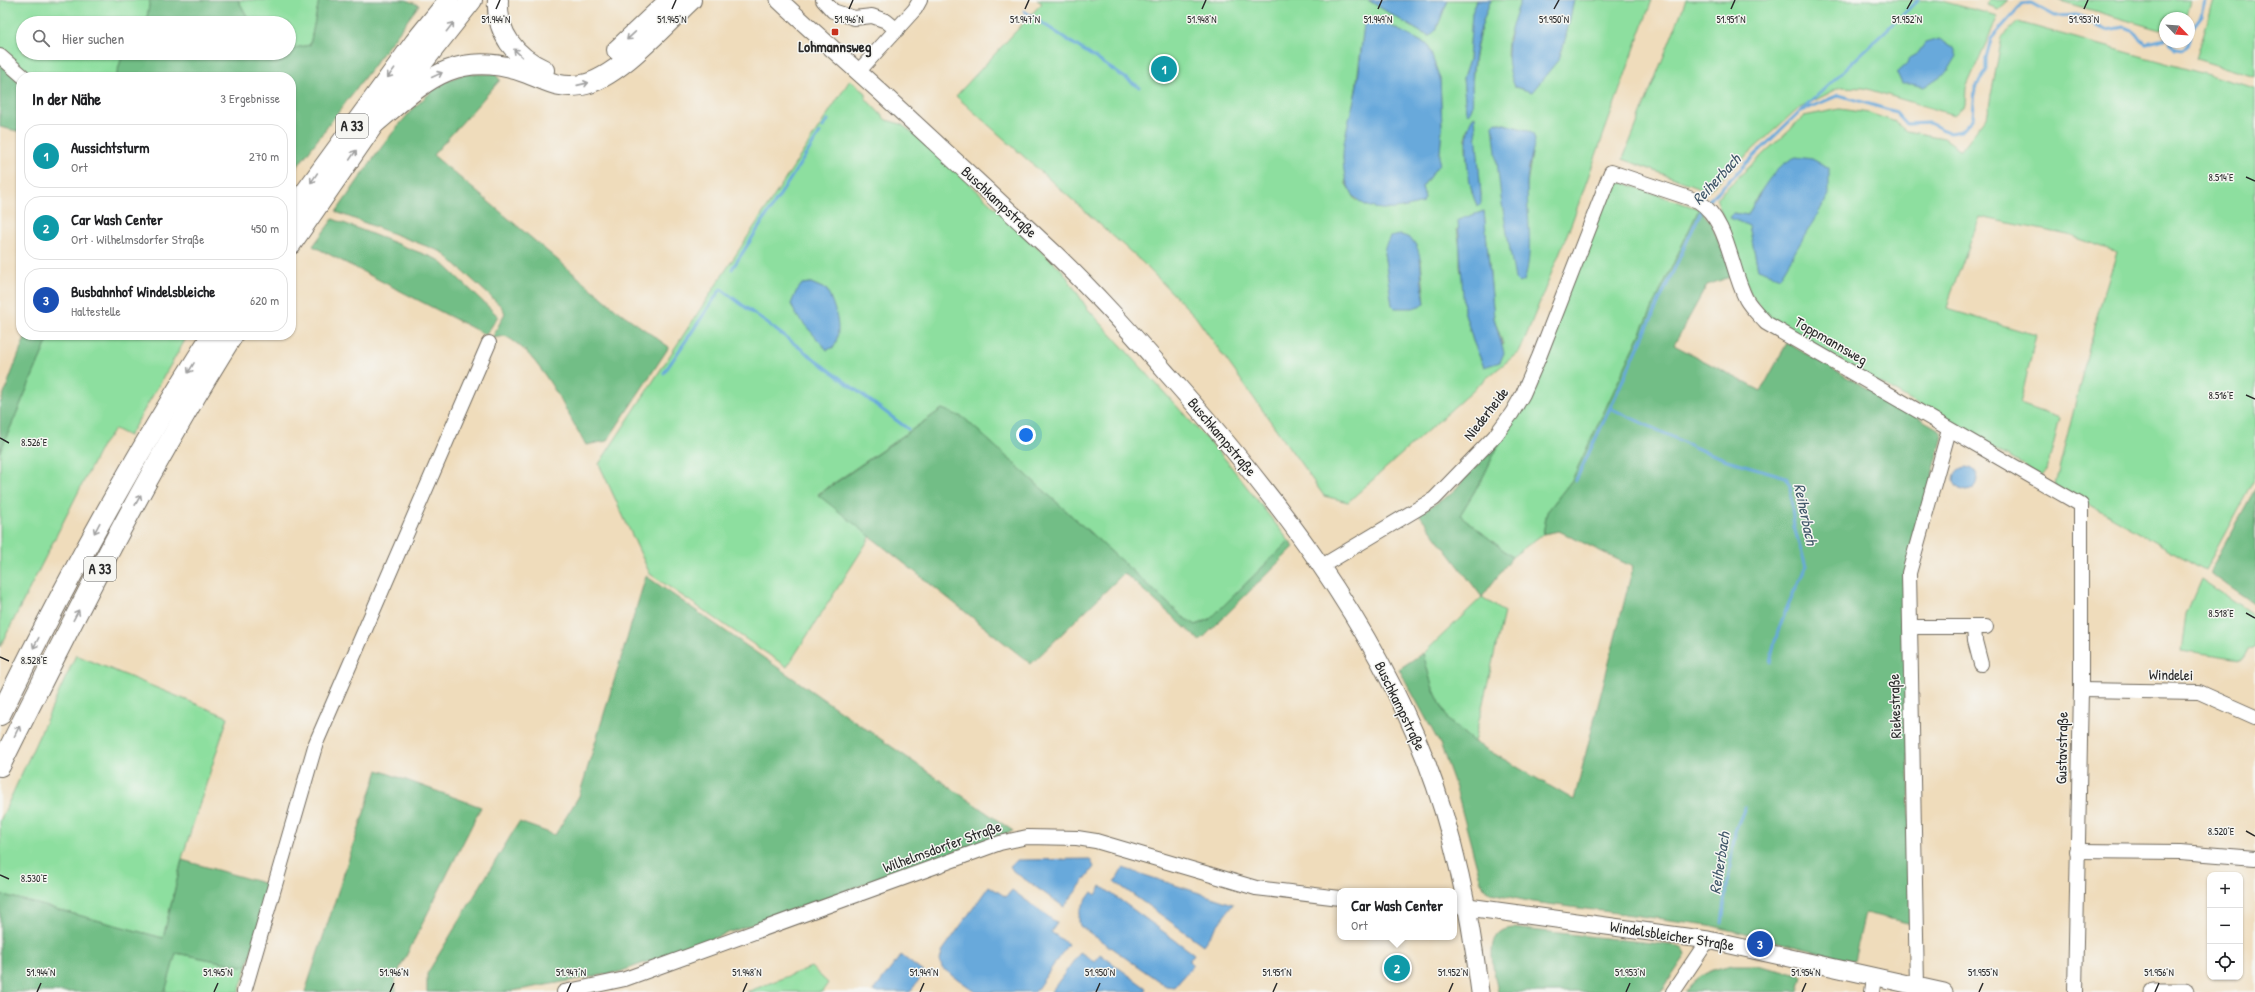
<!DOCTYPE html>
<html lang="de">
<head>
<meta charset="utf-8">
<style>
  body { margin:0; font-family:"Patrick Hand",sans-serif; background:#f6f6f6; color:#202124 }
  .controls { position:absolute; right:12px; bottom:12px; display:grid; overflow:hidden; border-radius:8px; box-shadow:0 1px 3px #0004 }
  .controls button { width:36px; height:36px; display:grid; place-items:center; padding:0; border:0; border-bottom:1px solid #e0e0e0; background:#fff; color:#202124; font:20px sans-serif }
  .compass { position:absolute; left:2159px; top:12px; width:36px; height:36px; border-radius:50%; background:#fff; box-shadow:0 1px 3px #0004; rotate:115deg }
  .you { position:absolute; left:1026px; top:435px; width:14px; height:14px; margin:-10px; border:3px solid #fff; border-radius:50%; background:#1a73e8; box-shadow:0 0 0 6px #1a73e833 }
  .badge { display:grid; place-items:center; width:26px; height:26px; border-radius:50%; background:#db2777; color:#fff; font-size:13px; font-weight:700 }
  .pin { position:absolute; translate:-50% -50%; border:2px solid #fff; box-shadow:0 1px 4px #0006 }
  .popup { position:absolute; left:1337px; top:888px; width:120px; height:52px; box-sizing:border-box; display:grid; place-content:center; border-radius:8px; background:#fff; filter:drop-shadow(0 1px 3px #0005); font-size:13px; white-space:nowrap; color:#757577 }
  .popup b { font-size:15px; color:#202124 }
  .popup::after { content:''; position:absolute; left:50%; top:100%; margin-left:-8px; border:8px solid transparent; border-top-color:#fff }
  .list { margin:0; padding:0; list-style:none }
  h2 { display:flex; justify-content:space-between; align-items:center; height:52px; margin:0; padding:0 16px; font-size:17px }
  h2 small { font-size:13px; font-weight:400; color:#757577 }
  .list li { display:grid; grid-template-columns:26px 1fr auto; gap:12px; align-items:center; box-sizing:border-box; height:64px; margin:0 8px 8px; padding:0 8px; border:1px solid #e0e0e0; border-radius:16px }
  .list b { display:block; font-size:15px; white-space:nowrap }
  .list p { margin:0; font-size:13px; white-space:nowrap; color:#757577 }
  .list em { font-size:13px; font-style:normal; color:#757577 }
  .icon { flex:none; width:22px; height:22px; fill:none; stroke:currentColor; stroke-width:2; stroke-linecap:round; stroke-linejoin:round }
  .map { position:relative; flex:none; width:2255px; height:992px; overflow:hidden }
  .search { position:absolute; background:#fff; box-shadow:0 1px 3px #0004; left:16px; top:16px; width:280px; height:44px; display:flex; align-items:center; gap:10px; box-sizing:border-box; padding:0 14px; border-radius:22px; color:#757577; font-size:15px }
  .panel { position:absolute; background:#fff; box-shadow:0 1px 3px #0004; left:16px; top:72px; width:280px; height:268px; border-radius:16px }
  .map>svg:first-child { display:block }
  .green { fill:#8ddf9f; stroke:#5c8565; fill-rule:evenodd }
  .forest { fill:#72be86; stroke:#4e7458 }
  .water { fill:#67a9db; stroke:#496a83 }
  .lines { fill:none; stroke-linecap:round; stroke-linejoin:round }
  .stream { stroke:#67a9db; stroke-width:3 }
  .minor-casing { stroke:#70695d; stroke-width:16 }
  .major-casing { stroke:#70695d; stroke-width:19 }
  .highway-casing { stroke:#70695d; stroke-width:22 }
  .minor { stroke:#fff; stroke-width:14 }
  .major { stroke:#fff; stroke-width:17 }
  .highway { stroke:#fff; stroke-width:20 }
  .oneway { stroke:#a0a0a0 }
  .ticks { fill:none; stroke:#2b2b2b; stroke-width:1.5 }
  .poi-dot { fill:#c8321e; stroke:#f6f6f2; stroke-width:1.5 }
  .labels { text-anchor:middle; stroke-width:3; stroke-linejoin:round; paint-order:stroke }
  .shield { fill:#f6f6f2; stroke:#686867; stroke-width:1 }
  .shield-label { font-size:14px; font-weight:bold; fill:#2b2b2b }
  .poi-label { font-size:15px; font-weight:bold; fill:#2b2b2b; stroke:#f6f6f2 }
  .street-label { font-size:15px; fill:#2b2b2b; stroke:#f6f6f2 }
  .water-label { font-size:16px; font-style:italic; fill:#405769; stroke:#f6f6f2 }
  .ticks-label { font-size:10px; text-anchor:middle; fill:#2b2b2b; stroke:#f6f6f2; stroke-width:3; stroke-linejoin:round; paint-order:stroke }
</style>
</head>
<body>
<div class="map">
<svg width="2255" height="992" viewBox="0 0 2255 992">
  <rect width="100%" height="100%" fill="#f6f6f2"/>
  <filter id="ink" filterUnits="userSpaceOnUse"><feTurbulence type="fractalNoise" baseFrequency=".025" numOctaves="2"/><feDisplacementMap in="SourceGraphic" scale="8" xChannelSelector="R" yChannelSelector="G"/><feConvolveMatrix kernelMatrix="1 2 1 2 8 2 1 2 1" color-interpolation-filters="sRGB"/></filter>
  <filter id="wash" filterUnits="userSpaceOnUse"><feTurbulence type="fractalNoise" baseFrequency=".012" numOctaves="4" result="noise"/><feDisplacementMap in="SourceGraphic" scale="16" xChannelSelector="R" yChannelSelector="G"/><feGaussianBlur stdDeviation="0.9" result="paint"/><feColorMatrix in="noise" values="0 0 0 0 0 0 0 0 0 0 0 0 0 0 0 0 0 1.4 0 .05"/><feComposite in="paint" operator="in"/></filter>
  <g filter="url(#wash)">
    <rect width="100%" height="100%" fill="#efdcbb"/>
    <!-- green -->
    <g class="green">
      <polygon points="0,0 150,0 146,23 23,23 23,53 123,53 116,77 33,77 0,48"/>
      <polygon points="238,0 319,0 310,45 289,49 289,23 251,23"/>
      <path d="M 1037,0 L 1368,0 L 1422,33 L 1430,36 L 1436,30 L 1448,0 L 1477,0 L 1472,13 L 1469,60 L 1463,78 L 1466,111 L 1472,108 C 1471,71 1476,35 1491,0 L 1521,0 L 1508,39 L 1507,56 L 1537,84 L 1559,59 L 1565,40 L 1574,0 L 1652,0 L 1572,222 L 1520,351 L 1483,381 L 1348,502 L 1324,496 L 1195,316 L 1142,262 L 956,96 L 1042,3 ZM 1368,17 L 1375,18 L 1428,45 L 1440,79 L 1442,128 L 1439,164 L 1422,187 L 1425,198 L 1356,200 L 1346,184 L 1343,156 L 1356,89 L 1364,25 ZM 1474,116 L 1481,195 L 1478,206 C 1470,197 1463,141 1467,130 C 1469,125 1472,120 1474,116 ZM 1497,122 L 1527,130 L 1533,147 L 1527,184 L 1528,243 ZM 1484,211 L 1494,318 L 1503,344 L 1484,367 L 1473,341 L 1464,310 L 1464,285 L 1460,267 L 1460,249 L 1457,229 L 1472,216 ZM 1384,253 L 1421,260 L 1425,304 L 1389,283 Z"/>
      <polygon points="1686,0 1938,0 1998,16 1966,88 1965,105 1954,115 1864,88 1841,87 1796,110 1708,191 1623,159"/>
      <polygon points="1989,0 2009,0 1999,9 1987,5"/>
      <polygon points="2057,0 2191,0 2186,18 2165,18 2165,28 2160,30"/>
      <polygon points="2214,0 2255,0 2255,77 2196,59"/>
      <path d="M 2018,22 L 2255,88 L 2255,478 L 2205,570 L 2055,485 L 2096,319 L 2117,252 L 2068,235 L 1980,217 L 1951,293 L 1947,309 L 2036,335 L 2020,404 L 2060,418 L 2047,470 L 2042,476 L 1768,319 L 1776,320 L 1767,317 L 1751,295 L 1716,198 L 1804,116 L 1840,109 L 1869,113 L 1896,122 L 1906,131 L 1944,138 L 1961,150 L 1987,117 L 2002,37 ZM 1771,178 L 1758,269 L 1749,225 L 1733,213 L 1748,215 L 1758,195 Z"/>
      <path d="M 850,80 L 866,93 L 866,99 L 886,120 L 901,124 L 926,143 L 1063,271 L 1087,308 L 1225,459 L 1289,541 L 1210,619 L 1196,625 L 1183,617 L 964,418 L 942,409 L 818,494 L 871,536 L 787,667 L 650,574 L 599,464 ZM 811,283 L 827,290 L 827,350 L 815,335 L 802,284 Z"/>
      <polygon points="1615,180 1699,209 1572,480 1547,512 1543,534 1512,557 1460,515 1482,479 1503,436"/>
      <polygon points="50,335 188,335 129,436 115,429 101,447 0,647 0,452"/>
      <polygon points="2201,579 2255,616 2255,647 2248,650 2244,658 2240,660 2181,651 2186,614"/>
      <polygon points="1482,597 1504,612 1474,742 1448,720 1432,686 1423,654"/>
      <polygon points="76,655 228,717 183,855 163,938 0,894 0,821"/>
      <polygon points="176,953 247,967 239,992 165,992"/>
      <polygon points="811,967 828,983 822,992 747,992"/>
    </g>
    <!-- forest -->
    <g class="forest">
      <polygon points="150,0 238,0 251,23 146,23"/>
      <polygon points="319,0 406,0 419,5 291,175 291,77 116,77 123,53 289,53 289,49 310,45"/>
      <polygon points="0,61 21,79 21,132 0,127"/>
      <path d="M 466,74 L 495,74 L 500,80 L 433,155 L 617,310 L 669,347 L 607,441 L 586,445 C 566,412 540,353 505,336 L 494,338 L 489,344 L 505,313 L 501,306 L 442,252 L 336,212 C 365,173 417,83 466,74 Z"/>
      <polygon points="1699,209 1710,221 1733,276 1707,285 1674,345 1761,391 1787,343 1940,430 1943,436 1905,574 1912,924 1865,913 1854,961 1709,925 1533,902 1491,893 1485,889 1481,882 1455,785 1441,746 1399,669 1423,653 1432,686 1448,720 1474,742 1574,800 1633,567 1559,531 1543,534 1547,512 1572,480"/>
      <polygon points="333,219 439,260 498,316 486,335 313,246"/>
      <polygon points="26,335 50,335 0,452 0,404"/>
      <polygon points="942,409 964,418 1183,617 1196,625 1210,619 1289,541 1294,547 1200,641 1124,573 1031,664 818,495"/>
      <polygon points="1503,436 1482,479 1460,515 1512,557 1482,597 1419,514 1451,494"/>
      <polygon points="2255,489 2255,604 2211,574 2211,569"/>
      <polygon points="646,576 1013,831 619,972 507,992 427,992 427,974 519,822 555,835 579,796"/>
      <polygon points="378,770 481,807 395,978 396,992 305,992"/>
      <polygon points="182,860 270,885 247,967 176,953 165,992 0,992 0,894 163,938"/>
      <path d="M 1513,928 L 1679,946 L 1683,948 L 1686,955 L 1661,992 L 1498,992 C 1494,970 1481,930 1513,928 Z"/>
      <path d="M 1733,965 L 1756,965 L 1803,976 L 1799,992 L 1685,992 C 1698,974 1712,969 1733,965 Z"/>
    </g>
    <!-- water -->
    <g class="water">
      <polygon points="1368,0 1448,0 1436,30 1430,36 1422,33"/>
      <path d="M 1477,0 L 1491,0 C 1479,27 1473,55 1472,84 C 1472,93 1475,108 1468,114 L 1466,111 L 1463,78 L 1469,60 L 1472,13 Z"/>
      <path d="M 1521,0 L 1574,0 L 1565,40 L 1559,59 L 1532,92 L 1515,87 C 1502,56 1509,30 1521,0 Z"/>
      <path d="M 1368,17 L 1375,18 L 1428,45 L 1440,79 L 1442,128 L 1439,164 L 1422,187 L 1425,198 L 1422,203 C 1377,217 1343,210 1343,156 C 1343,137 1352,111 1356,91 C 1360,69 1361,47 1364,25 Z"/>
      <polygon points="1939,39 1954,48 1957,56 1948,71 1924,87 1911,84 1902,84 1897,73 1907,64 1909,58 1918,53 1925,43"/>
      <path d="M 1475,116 L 1481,195 L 1481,203 L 1478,206 C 1468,195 1460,123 1475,116 Z"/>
      <path d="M 1496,122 L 1527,130 L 1533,134 L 1535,140 C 1532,155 1527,170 1527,185 C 1527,216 1534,252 1524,281 L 1519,283 L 1515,279 L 1501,198 L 1493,125 Z"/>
      <path d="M 1796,157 L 1812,159 L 1829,168 L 1829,195 L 1780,277 L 1758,269 L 1749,226 L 1730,218 L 1733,213 L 1748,215 C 1759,194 1773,166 1796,157 Z"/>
      <polygon points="1484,211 1494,318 1504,353 1500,362 1484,367 1473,341 1464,310 1458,220"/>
      <path d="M 1400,235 C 1423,238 1420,264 1422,282 C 1422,289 1424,297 1425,304 L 1413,308 L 1395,308 L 1392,305 L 1384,253 L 1385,247 L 1390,237 Z"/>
      <path d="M 811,283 L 827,290 C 835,307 843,329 834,347 L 827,350 L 796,315 L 791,304 L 796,292 L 802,284 Z"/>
      <circle cx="1966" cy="479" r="12"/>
      <polygon points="1090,859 1094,867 1064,907 1013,871 1010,866 1017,860"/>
      <polygon points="1123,868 1233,904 1203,945 1115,882"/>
      <polygon points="989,886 1006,897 1012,890 1057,923 1051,932 1068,944 1035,992 976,992 942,968 940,960 943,950"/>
      <path d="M 1101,886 L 1194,954 L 1189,961 L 1193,965 L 1174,987 L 1166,986 L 1160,982 L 1080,926 C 1076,912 1084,903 1092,892 L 1096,895 Z"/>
      <polygon points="1080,952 1095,962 1100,954 1146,988 1144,992 1051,992"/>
      <polygon points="901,955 924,973 910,992 876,992 874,991"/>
    </g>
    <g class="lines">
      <!-- stream -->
      <g class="stream">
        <polyline points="1024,11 1139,87"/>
        <path d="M 2170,42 L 2175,49 L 2183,50 C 2189,45 2192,39 2190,31 L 2202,15 L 2205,0"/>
        <polyline points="1801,111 1918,0"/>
        <polyline points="823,127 828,120"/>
        <polyline points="1706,203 1799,112 1839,95 1896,112 1907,124 1929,123 1950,133 1961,131 1973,118 1975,88 1986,72 1986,58 1991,39 2022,4 2031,3 2055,16 2076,15 2087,18 2096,26 2107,30 2124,27 2131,30 2146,43 2165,39"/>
        <path d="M 1702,209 L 1610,408 L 1696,448 L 1727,460 L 1786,477 L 1790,486 L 1794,527 L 1806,567 C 1791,597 1776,629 1770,662"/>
        <polyline points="732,269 820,133"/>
        <polyline points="664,373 721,289 908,429"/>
        <polyline points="1576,480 1610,408"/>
        <polyline points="1722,923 1735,831 1745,807"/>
      </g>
    </g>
  </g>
  <g filter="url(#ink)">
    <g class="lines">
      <!-- minor casing -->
      <g class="minor-casing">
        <g id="minor">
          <polyline points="823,0 833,11 854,18 872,16 886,21 897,30"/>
          <polyline points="0,56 24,77"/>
          <polyline points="858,72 915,9 920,0"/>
          <path d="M 1322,566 L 1434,499 L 1495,436 L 1512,413 L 1523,394 L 1539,357 L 1611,172 L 1698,201 C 1729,221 1730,268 1746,299 C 1751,308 1760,316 1766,323 L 2081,505 L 2081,690 L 2075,992"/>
          <polyline points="1910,627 1986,627"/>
          <polyline points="1974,627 1975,641 1981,664"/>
          <polyline points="2081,690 2199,692 2255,717"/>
          <polyline points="2077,851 2181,852 2255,858"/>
          <polyline points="1454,906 1468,907"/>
          <polyline points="1917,986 1909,573 1949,430"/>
          <polyline points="244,992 316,743 489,343"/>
          <polyline points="564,992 625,979 1000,843 1027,837 1077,838 1096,841 1256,888 1340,898"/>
          <polyline points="1673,992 1708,940"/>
          <polyline points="1872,992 1874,977"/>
        </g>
      </g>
      <!-- major casing -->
      <g class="major-casing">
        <g id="major">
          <path d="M 779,0 C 814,33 850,64 886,97 C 942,149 999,201 1055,254 C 1099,296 1139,342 1179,387 C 1278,499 1371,620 1426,761 C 1455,836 1470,913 1480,992"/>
          <polyline points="1468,907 1708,940 1944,992"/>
          <polyline points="2154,992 2185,992"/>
        </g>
      </g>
      <!-- highway casing -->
      <g class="highway-casing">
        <g id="highway">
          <path d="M 498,0 C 496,33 515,57 544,70"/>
          <polyline points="617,50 670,0"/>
          <path d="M 374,124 C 423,83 454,48 524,72 C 547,80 556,89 582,85 C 617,79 665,24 691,0"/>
          <polyline points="291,212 415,42 449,0"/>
          <polyline points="291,244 374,124 472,0"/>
          <path d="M 0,715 C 64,585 133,457 212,335"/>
          <path d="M 0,766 C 73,620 146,473 233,335"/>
        </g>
      </g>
      <!-- minor -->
      <use href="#minor" class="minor"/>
      <!-- major -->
      <use href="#major" class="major"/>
      <!-- highway -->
      <use href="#highway" class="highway"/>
    </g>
    <!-- one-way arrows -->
    <defs><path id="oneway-shaft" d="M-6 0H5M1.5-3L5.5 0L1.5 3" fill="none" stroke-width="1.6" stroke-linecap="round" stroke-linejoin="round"/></defs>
    <g class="oneway">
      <use href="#oneway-shaft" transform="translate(450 27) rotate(-52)"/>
      <use href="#oneway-shaft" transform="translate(631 36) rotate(137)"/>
      <use href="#oneway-shaft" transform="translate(518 53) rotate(-137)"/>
      <use href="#oneway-shaft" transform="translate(391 73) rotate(127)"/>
      <use href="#oneway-shaft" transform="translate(437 75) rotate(-25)"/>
      <use href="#oneway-shaft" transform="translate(583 84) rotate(-13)"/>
      <use href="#oneway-shaft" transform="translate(353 155) rotate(-56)"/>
      <use href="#oneway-shaft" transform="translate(314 178) rotate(124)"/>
      <use href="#oneway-shaft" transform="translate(191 368) rotate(121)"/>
      <use href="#oneway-shaft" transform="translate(138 500) rotate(-61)"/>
      <use href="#oneway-shaft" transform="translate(97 528) rotate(118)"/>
      <use href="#oneway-shaft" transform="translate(76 615) rotate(-62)"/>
      <use href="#oneway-shaft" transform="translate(36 643) rotate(118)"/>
      <use href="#oneway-shaft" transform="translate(17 731) rotate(-64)"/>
    </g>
  </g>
  <!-- ticks -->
  <path class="ticks" d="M 496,9 L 500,0M 672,9 L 676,0M 849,9 L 853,0M 1025,9 L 1029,0M 1202,9 L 1206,0M 1378,9 L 1382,0M 1554,9 L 1559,0M 1731,9 L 1735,0M 1907,9 L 1912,0M 2084,9 L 2088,0M 2246,177 L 2255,181M 2246,395 L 2255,399M 0,438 L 9,443M 2246,613 L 2255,618M 0,657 L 9,661M 2246,831 L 2255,836M 0,875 L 9,879M 37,992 L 41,983M 214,992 L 218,983M 390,992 L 394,983M 567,992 L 571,983M 743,992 L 747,983M 920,992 L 924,983M 1096,992 L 1100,983M 1273,992 L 1277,983M 1449,992 L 1453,983M 1626,992 L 1630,983M 1802,992 L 1806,983M 1979,992 L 1983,983M 2155,992 L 2159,983"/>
  <!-- markers -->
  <rect class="poi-dot" x="831" y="28" width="8" height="8" rx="2"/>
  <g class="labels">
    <!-- shield labels -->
    <g class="shield">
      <rect x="336" y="114" width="32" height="24" rx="3"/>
      <rect x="84" y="557" width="32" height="24" rx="3"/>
    </g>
    <g class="shield-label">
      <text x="352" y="131">A 33</text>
      <text x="100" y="574">A 33</text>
    </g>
    <!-- poi labels -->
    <g class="poi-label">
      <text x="835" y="52">Lohmannsweg</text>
    </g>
    <!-- street labels -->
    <g class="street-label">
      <text transform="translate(999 202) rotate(43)" y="5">Buschkampstraße</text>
      <text transform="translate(1831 341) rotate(30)" y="5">Toppmannsweg</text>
      <text transform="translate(1486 414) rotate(-52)" y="5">Niederheide</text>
      <text transform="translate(1222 437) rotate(50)" y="5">Buschkampstraße</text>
      <text transform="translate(2171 675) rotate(1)" y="5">Windelei</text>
      <text transform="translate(1400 706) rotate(64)" y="5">Buschkampstraße</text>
      <text transform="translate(1895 706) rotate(-92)" y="5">Riekestraße</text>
      <text transform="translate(2062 748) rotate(-89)" y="5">Gustavstraße</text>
      <text transform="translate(942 847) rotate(-20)" y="5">Wilhelmsdorfer Straße</text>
      <text transform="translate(1672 936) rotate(9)" y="5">Windelsbleicher Straße</text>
    </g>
    <!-- water labels -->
    <g class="water-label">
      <text transform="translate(1716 179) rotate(-47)" y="6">Reiherbach</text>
      <text transform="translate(1806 514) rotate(78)" y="6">Reiherbach</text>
      <text transform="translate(1719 863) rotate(-81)" y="6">Reiherbach</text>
    </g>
  </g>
  <g class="ticks-label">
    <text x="496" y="23">51.944°N</text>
    <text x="672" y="23">51.945°N</text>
    <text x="849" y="23">51.946°N</text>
    <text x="1025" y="23">51.947°N</text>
    <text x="1202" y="23">51.948°N</text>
    <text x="1378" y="23">51.949°N</text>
    <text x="1554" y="23">51.950°N</text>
    <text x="1731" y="23">51.951°N</text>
    <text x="1907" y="23">51.952°N</text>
    <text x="2084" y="23">51.953°N</text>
    <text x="2221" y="181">8.514°E</text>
    <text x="2221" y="399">8.516°E</text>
    <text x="34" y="446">8.526°E</text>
    <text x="2221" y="617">8.518°E</text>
    <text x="34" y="664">8.528°E</text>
    <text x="2221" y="835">8.520°E</text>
    <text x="34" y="882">8.530°E</text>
    <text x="41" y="976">51.944°N</text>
    <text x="218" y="976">51.945°N</text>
    <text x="394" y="976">51.946°N</text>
    <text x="571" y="976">51.947°N</text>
    <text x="747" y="976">51.948°N</text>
    <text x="924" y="976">51.949°N</text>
    <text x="1277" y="976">51.951°N</text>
    <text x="1806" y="976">51.954°N</text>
    <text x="1983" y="976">51.955°N</text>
    <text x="2159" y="976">51.956°N</text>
    <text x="1100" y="976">51.950°N</text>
    <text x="1453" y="976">51.952°N</text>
    <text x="1630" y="976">51.953°N</text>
  </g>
</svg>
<div class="controls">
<button>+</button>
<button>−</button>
<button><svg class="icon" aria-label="locate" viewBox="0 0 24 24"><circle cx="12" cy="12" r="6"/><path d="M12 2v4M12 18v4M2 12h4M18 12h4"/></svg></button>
</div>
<svg class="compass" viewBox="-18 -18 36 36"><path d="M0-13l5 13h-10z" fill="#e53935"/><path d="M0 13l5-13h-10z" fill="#757577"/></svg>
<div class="you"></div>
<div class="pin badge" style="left:1164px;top:69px;background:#0f9aa8">1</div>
<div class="pin badge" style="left:1397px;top:968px;background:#0f9aa8">2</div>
<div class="popup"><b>Car Wash Center</b>Ort</div>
<div class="pin badge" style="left:1760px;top:944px;background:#1a4fb4">3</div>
<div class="search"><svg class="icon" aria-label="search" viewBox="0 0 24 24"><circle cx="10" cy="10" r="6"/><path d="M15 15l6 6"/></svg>Hier suchen</div>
<section class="panel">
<h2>In der Nähe<small>3 Ergebnisse</small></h2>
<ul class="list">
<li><span class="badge" style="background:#0f9aa8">1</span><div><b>Aussichtsturm</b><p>Ort</p></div><em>270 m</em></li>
<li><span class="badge" style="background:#0f9aa8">2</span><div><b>Car Wash Center</b><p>Ort · Wilhelmsdorfer Straße</p></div><em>450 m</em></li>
<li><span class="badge" style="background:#1a4fb4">3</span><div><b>Busbahnhof Windelsbleiche</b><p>Haltestelle</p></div><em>620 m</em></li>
</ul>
</section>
</div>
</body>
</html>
